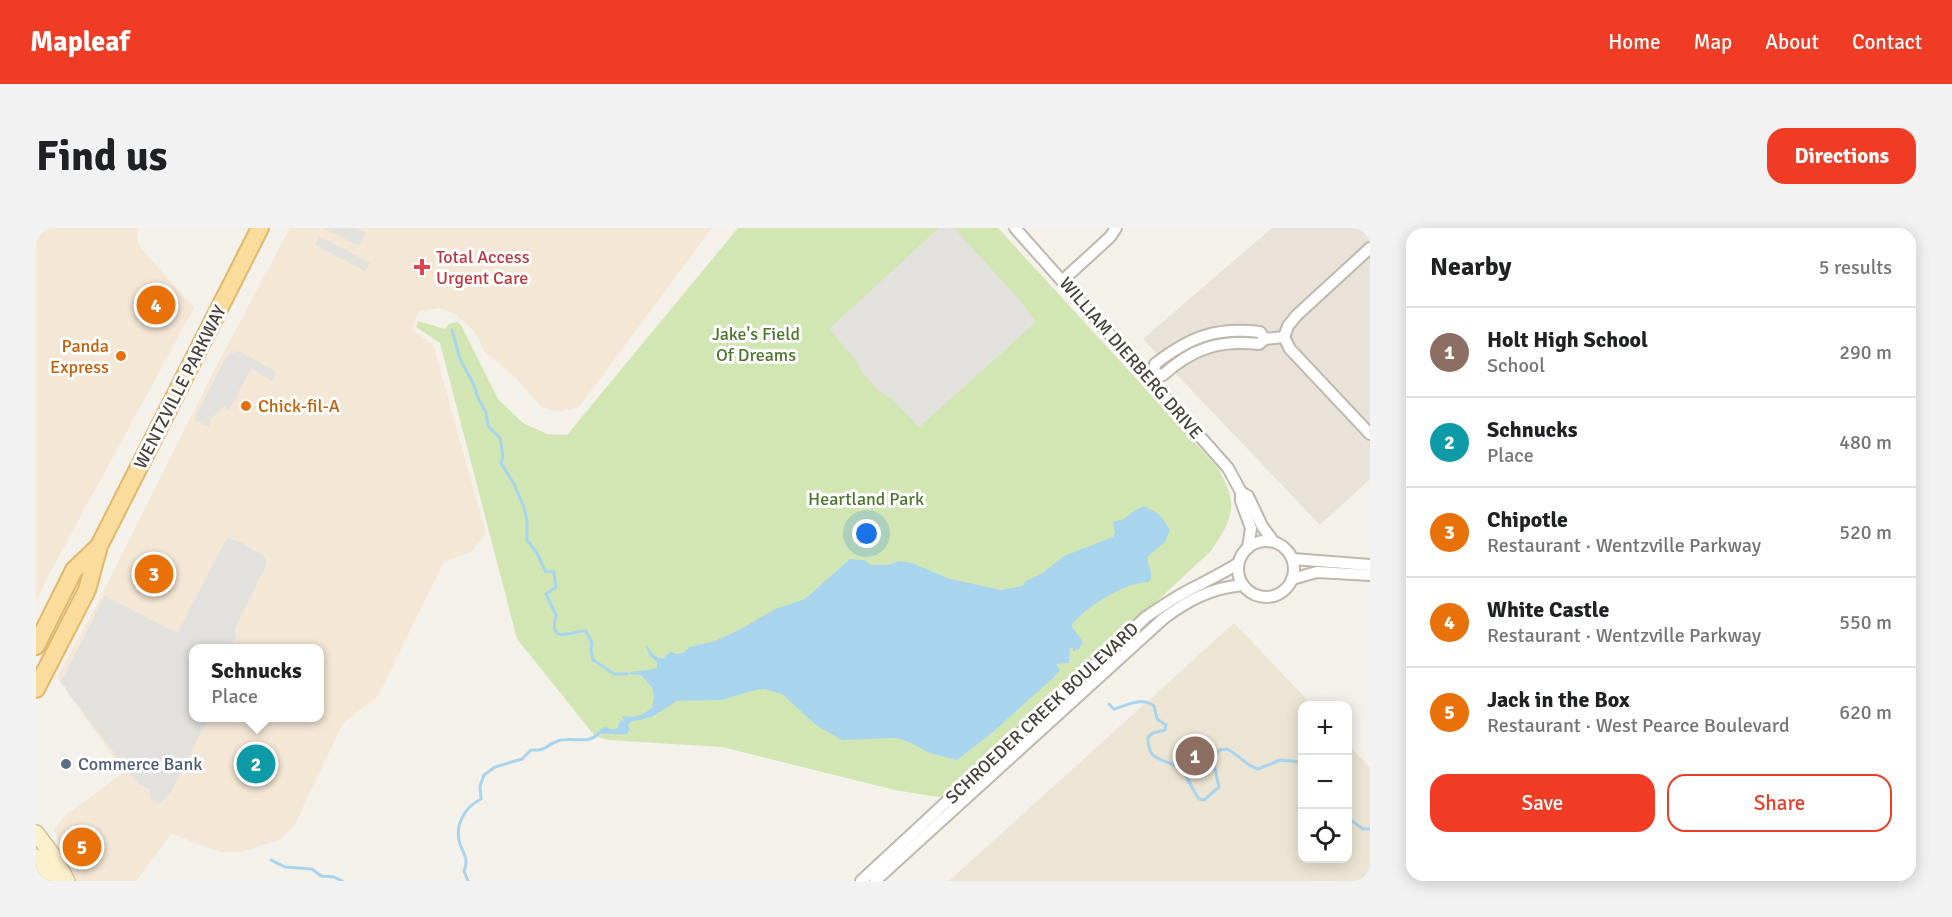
<!DOCTYPE html>
<html lang="en">
<head>
<meta charset="utf-8">
<style>
  body { margin:0; font-family:Signika,sans-serif; background:#f2f2f2; color:#202124 }
  .controls { position:absolute; right:18px; bottom:18px; display:grid; overflow:hidden; border-radius:12px; box-shadow:0 3px 15px #0003 }
  .controls button { width:54px; height:54px; display:grid; place-items:center; padding:0; border:0; border-bottom:2px solid #e0e0e0; background:#fff; color:#202124; font:30px sans-serif }
  .you { position:absolute; left:831px; top:306px; width:21px; height:21px; margin:-15px; border:4px solid #fff; border-radius:50%; background:#1a73e8; box-shadow:0 0 0 9px #1a73e833 }
  .badge { display:grid; place-items:center; width:39px; height:39px; border-radius:50%; background:#f03c25; color:#fff; font-size:20px; font-weight:700 }
  .pin { position:absolute; translate:-50% -50%; border:3px solid #fff; box-shadow:0 2px 6px #0006 }
  .popup { position:absolute; left:153px; top:416px; width:135px; height:78px; box-sizing:border-box; display:grid; place-content:center; border-radius:12px; background:#fff; filter:drop-shadow(0 2px 4px #0005); font-size:20px; white-space:nowrap; color:#757577 }
  .popup b { font-size:22px; color:#202124 }
  .popup::after { content:''; position:absolute; left:50%; top:100%; margin-left:-12px; border:12px solid transparent; border-top-color:#fff }
  .list { margin:0; padding:0; list-style:none }
  h2 { display:flex; justify-content:space-between; align-items:center; height:78px; margin:0; padding:0 24px; font-size:26px }
  h2 small { font-size:20px; font-weight:400; color:#757577 }
  .list li { display:grid; grid-template-columns:39px 1fr auto; gap:18px; align-items:center; box-sizing:border-box; height:90px; padding:0 24px; border-top:2px solid #e0e0e0 }
  .list b { display:block; font-size:22px; white-space:nowrap }
  .list p { margin:0; font-size:20px; white-space:nowrap; color:#757577 }
  .list em { font-size:20px; font-style:normal; color:#757577 }
  .actions { display:flex; gap:12px; padding:18px 24px }
  .actions a { flex:1; padding:14px 0; border:2px solid #f03c25; border-radius:18px; text-align:center; font-size:21px; color:#f03c25 }
  .actions .main { background:#f03c25; color:#fff }
  .icon { flex:none; width:33px; height:33px; fill:none; stroke:currentColor; stroke-width:2; stroke-linecap:round; stroke-linejoin:round }
  .map { position:relative; flex:none; width:1334px; height:653px; overflow:hidden; border-radius:18px }
  header { display:flex; align-items:center; gap:36px; box-sizing:border-box; height:84px; padding:0 30px; background:#f03c25; color:#fff }
  header strong { font-size:28px }
  nav { display:flex; gap:33px; margin-inline-start:auto; font-size:21px }
  .intro { display:flex; align-items:center; justify-content:space-between; box-sizing:border-box; height:144px; padding:0 36px }
  h1 { margin:0; font-size:42px }
  .button { padding:15px 27px; border-radius:18px; background:#f03c25; color:#fff; font-size:21px; font-weight:700 }
  main { display:flex; gap:36px; padding:0 36px }
  aside { flex:1; background:#fff; border-radius:18px; box-shadow:0 3px 15px #0003 }
  .map>svg:first-child { display:block }
  .residential { fill:#e8e2d8 }
  .commercial { fill:#f4e7d6; fill-rule:evenodd }
  .education { fill:#ece5d4 }
  .green { fill:#d2e6b4 }
  .parking { fill:#e3e1de }
  .water { fill:#a9d4ed }
  .lines { fill:none; stroke-linecap:round; stroke-linejoin:round }
  .stream { stroke:#a9d4ed; stroke-width:3 }
  .street-casing { stroke:#bfb8ac; stroke-width:14 }
  .secondary-casing { stroke:#d2c19b; stroke-width:18 }
  .primary-casing { stroke:#dfb86d; stroke-width:20 }
  .street { stroke:#fff; stroke-width:10 }
  .secondary { stroke:#fcefcb; stroke-width:15 }
  .primary { stroke:#fadc9d; stroke-width:16 }
  .health-dot { fill:#e0444e; stroke:#fff; stroke-width:2 }
  .food-dot { fill:#e8710a; stroke:#fff; stroke-width:2 }
  .service-dot { fill:#5c6f8a; stroke:#fff; stroke-width:2 }
  .labels { text-anchor:middle; stroke-width:6; stroke-linejoin:round; paint-order:stroke }
  .health-label { font-size:18px; fill:#be3a42; stroke:#fff; text-anchor:start }
  .park-label { font-size:18px; fill:#4c772d; stroke:#fff }
  .food-label { font-size:18px; fill:#c56008; stroke:#fff; text-anchor:end }
  .street-label { font-size:18px; fill:#484138; stroke:#fff }
  .service-label { font-size:18px; fill:#4e5e75; stroke:#fff; text-anchor:start }
</style>
</head>
<body>
<header>
<strong>Mapleaf</strong>
<nav><a>Home</a><a>Map</a><a>About</a><a>Contact</a></nav>
</header>
<div class="intro"><h1>Find us</h1><a class="button">Directions</a></div>
<main>
<div class="map">
<svg width="1334" height="653" viewBox="0 0 1334 653">
  <rect width="100%" height="100%" fill="#f4f0ea"/>
  <!-- residential -->
  <polygon class="residential" points="1236,0 1334,0 1334,251 1284,297 1107,111"/>
  <!-- commercial -->
  <g class="commercial">
    <polygon points="0,0 102,0 102,17 158,80 11,350 0,374"/>
    <path d="M 254,0 L 676,0 L 543,179 L 520,184 L 505,179 L 479,149 L 448,123 L 439,104 L 419,86 L 403,80 L 382,84 L 376,102 L 397,116 L 450,306 L 436,323 L 407,335 L 342,468 L 307,495 L 258,598 L 245,611 L 205,624 L 186,624 L 135,606 L 100,653 L 39,653 L 18,601 L 30,587 L 88,544 L 21,449 L 62,375 L 180,139 ZM 157,420 L 283,420 L 283,490 L 157,490 Z"/>
  </g>
  <!-- education -->
  <polygon class="education" points="1198,395 1276,477 1266,478 1266,630 1312,630 1312,516 1334,540 1334,653 913,653"/>
  <!-- green -->
  <path class="green" d="M 702,0 L 962,0 L 1181,239 C 1203,276 1198,289 1175,323 L 908,570 L 859,562 L 686,519 L 571,512 L 558,507 L 481,411 L 404,115 L 380,99 L 382,93 L 409,101 L 413,96 L 421,94 L 425,97 L 462,171 L 487,195 L 511,206 L 531,207 Z"/>
  <!-- parking -->
  <g class="parking">
    <polygon points="287,0 320,0 330,5 323,18"/>
    <polygon points="903,0 918,0 986,75 1000,94 883,199 855,170 842,162 826,144 820,132 793,101"/>
    <polygon points="283,8 334,35 329,43 279,17"/>
    <polygon points="203,123 241,144 236,153 215,141 192,184 190,179 187,179 175,191 173,199 159,192 159,189 191,127"/>
    <polygon points="191,310 204,314 227,327 230,331 230,337 199,400 200,409 195,418 197,420 157,420 157,490 172,490 136,562 126,574 122,575 115,571 113,561 102,556 30,462 30,458 24,455 69,368 141,405"/>
  </g>
  <!-- water -->
  <path class="water" d="M 1108,278 L 1124,287 L 1134,302 L 1129,314 L 1112,328 C 1110,337 1118,343 1114,353 C 1108,355 1102,355 1096,357 C 1073,365 1052,379 1036,396 L 1036,399 L 1047,414 L 1043,421 L 1037,423 L 1037,420 L 1034,420 L 1033,435 L 1020,436 L 1024,442 L 1017,450 L 957,504 L 921,532 L 894,525 L 873,514 L 860,510 L 806,512 L 780,497 L 746,466 L 729,461 L 719,462 L 686,472 L 641,473 L 616,489 L 594,494 L 592,497 L 594,501 L 591,506 C 580,507 572,505 563,506 L 565,500 L 570,499 L 576,502 L 582,500 L 584,493 L 588,492 L 586,488 C 601,490 604,488 616,480 C 621,461 616,460 605,447 L 591,446 C 601,440 611,445 621,439 L 621,434 L 613,427 L 610,417 L 619,428 L 626,431 L 635,424 L 640,426 L 647,425 L 654,419 L 679,413 L 705,401 L 739,381 L 769,371 L 814,331 L 828,332 L 835,337 L 852,337 L 862,333 L 876,335 L 914,351 L 965,362 L 986,358 L 990,353 L 1008,344 L 1028,328 L 1077,309 L 1079,305 L 1077,294 L 1088,291 L 1099,282 Z"/>
  <g class="lines">
    <!-- stream -->
    <g class="stream">
      <path d="M 416,102 L 424,131 L 438,157 L 442,170 L 450,184 L 452,198 L 464,210 L 467,228 L 465,235 L 478,256 L 488,279 L 491,292 L 491,312 L 501,325 L 509,343 L 518,344 L 520,359 L 510,366 L 520,387 C 512,419 537,402 550,403 L 556,415 L 555,422 L 557,432 L 578,446 L 591,446"/>
      <path d="M 1073,476 L 1078,481 C 1090,478 1106,468 1118,478 L 1121,491 L 1130,497 L 1129,502 L 1117,505 L 1112,509 C 1111,538 1132,528 1146,543 C 1153,551 1157,563 1163,571 L 1168,572 L 1183,559 L 1177,532 L 1183,522 L 1191,521 C 1202,526 1210,538 1222,541 L 1244,532 L 1266,534"/>
      <polyline points="1312,590 1327,601 1334,601"/>
      <polyline points="235,632 249,639 276,641 285,648 298,649 306,653"/>
      <path d="M 432,653 L 428,643 C 433,631 428,627 424,616 C 418,597 429,579 445,571 L 444,558 L 448,547 L 459,539 L 486,531 L 495,522 C 512,523 509,517 522,513 C 537,508 553,518 564,504"/>
    </g>
    <!-- street casing -->
    <g class="street-casing">
      <g id="street">
        <polyline points="979,0 1192,240 1205,264 1205,273 1215,300 1212,320"/>
        <polyline points="1334,20 1261,87 1252,98 1248,109 1254,121 1334,206"/>
        <polyline points="1027,52 1074,9 1080,0"/>
        <path d="M 1118,146 L 1127,147 C 1157,120 1183,112 1223,116 L 1229,111 L 1248,109"/>
        <path d="M 1114,150 L 1118,146 L 1119,136 C 1154,109 1179,99 1224,104 L 1229,111"/>
        <polyline points="1205,264 1212,268 1226,298 1237,313"/>
        <circle cx="1230" cy="341" r="28"/>
        <polyline points="1257,331 1334,337"/>
        <polyline points="1256,351 1281,344 1334,347"/>
        <path d="M 825,653 L 1110,389 C 1126,378 1142,367 1159,359 C 1174,351 1187,345 1201,336"/>
        <path d="M 839,653 L 1127,391 C 1152,372 1175,360 1207,357"/>
      </g>
    </g>
    <!-- secondary casing -->
    <g class="secondary-casing">
      <g id="secondary">
        <polyline points="0,605 16,626 31,653"/>
        <polyline points="0,629 17,653"/>
      </g>
    </g>
    <!-- primary casing -->
    <g class="primary-casing">
      <g id="primary">
        <polyline points="0,418 38,342 62,319"/>
        <polyline points="0,461 51,362 63,318 224,0"/>
      </g>
    </g>
    <!-- street -->
    <use href="#street" class="street"/>
    <!-- secondary -->
    <use href="#secondary" class="secondary"/>
    <!-- primary -->
    <use href="#primary" class="primary"/>
  </g>
  <!-- markers -->
  <path class="health-dot" d="M383 30h6v6h6v6h-6v6h-6v-6h-6v-6h6z"/>
  <g class="food-dot">
    <circle cx="85" cy="128" r="6"/>
    <circle cx="210" cy="178" r="6"/>
  </g>
  <circle class="service-dot" cx="30" cy="536" r="6"/>
  <g class="labels">
    <!-- health labels -->
    <g class="health-label">
      <text x="400" y="35">Total Access<tspan x="400" dy="21">Urgent Care</tspan></text>
    </g>
    <!-- park labels -->
    <g class="park-label">
      <text x="720" y="112">Jake's Field<tspan x="720" dy="21">Of Dreams</tspan></text>
      <text x="830" y="277">Heartland Park</text>
    </g>
    <!-- food labels -->
    <g class="food-label">
      <text x="73" y="124">Panda<tspan x="73" dy="21">Express</tspan></text>
      <text x="222" y="184" text-anchor="start">Chick-fil-A</text>
    </g>
    <!-- street labels -->
    <g class="street-label">
      <text transform="translate(1095 130) rotate(49)" y="6">WILLIAM DIERBERG DRIVE</text>
      <text transform="translate(144 159) rotate(-63)" y="6">WENTZVILLE PARKWAY</text>
      <text transform="translate(1006 485) rotate(-43)" y="6">SCHROEDER CREEK BOULEVARD</text>
    </g>
    <!-- service labels -->
    <g class="service-label">
      <text x="42" y="542">Commerce Bank</text>
    </g>
  </g>
</svg>
<div class="controls">
<button>+</button>
<button>−</button>
<button><svg class="icon" aria-label="locate" viewBox="0 0 24 24"><circle cx="12" cy="12" r="6"/><path d="M12 2v4M12 18v4M2 12h4M18 12h4"/></svg></button>
</div>
<div class="you"></div>
<div class="pin badge" style="left:1159px;top:528px;background:#8d6e63">1</div>
<div class="pin badge" style="left:220px;top:536px;background:#0f9aa8">2</div>
<div class="popup"><b>Schnucks</b>Place</div>
<div class="pin badge" style="left:118px;top:346px;background:#e8710a">3</div>
<div class="pin badge" style="left:120px;top:77px;background:#e8710a">4</div>
<div class="pin badge" style="left:46px;top:619px;background:#e8710a">5</div>
</div>
<aside>
<h2>Nearby<small>5 results</small></h2>
<ul class="list">
<li><span class="badge" style="background:#8d6e63">1</span><div><b>Holt High School</b><p>School</p></div><em>290 m</em></li>
<li><span class="badge" style="background:#0f9aa8">2</span><div><b>Schnucks</b><p>Place</p></div><em>480 m</em></li>
<li><span class="badge" style="background:#e8710a">3</span><div><b>Chipotle</b><p>Restaurant · Wentzville Parkway</p></div><em>520 m</em></li>
<li><span class="badge" style="background:#e8710a">4</span><div><b>White Castle</b><p>Restaurant · Wentzville Parkway</p></div><em>550 m</em></li>
<li><span class="badge" style="background:#e8710a">5</span><div><b>Jack in the Box</b><p>Restaurant · West Pearce Boulevard</p></div><em>620 m</em></li>
</ul>
<div class="actions"><a class="main">Save</a><a>Share</a></div>
</aside>
</main>
</body>
</html>
